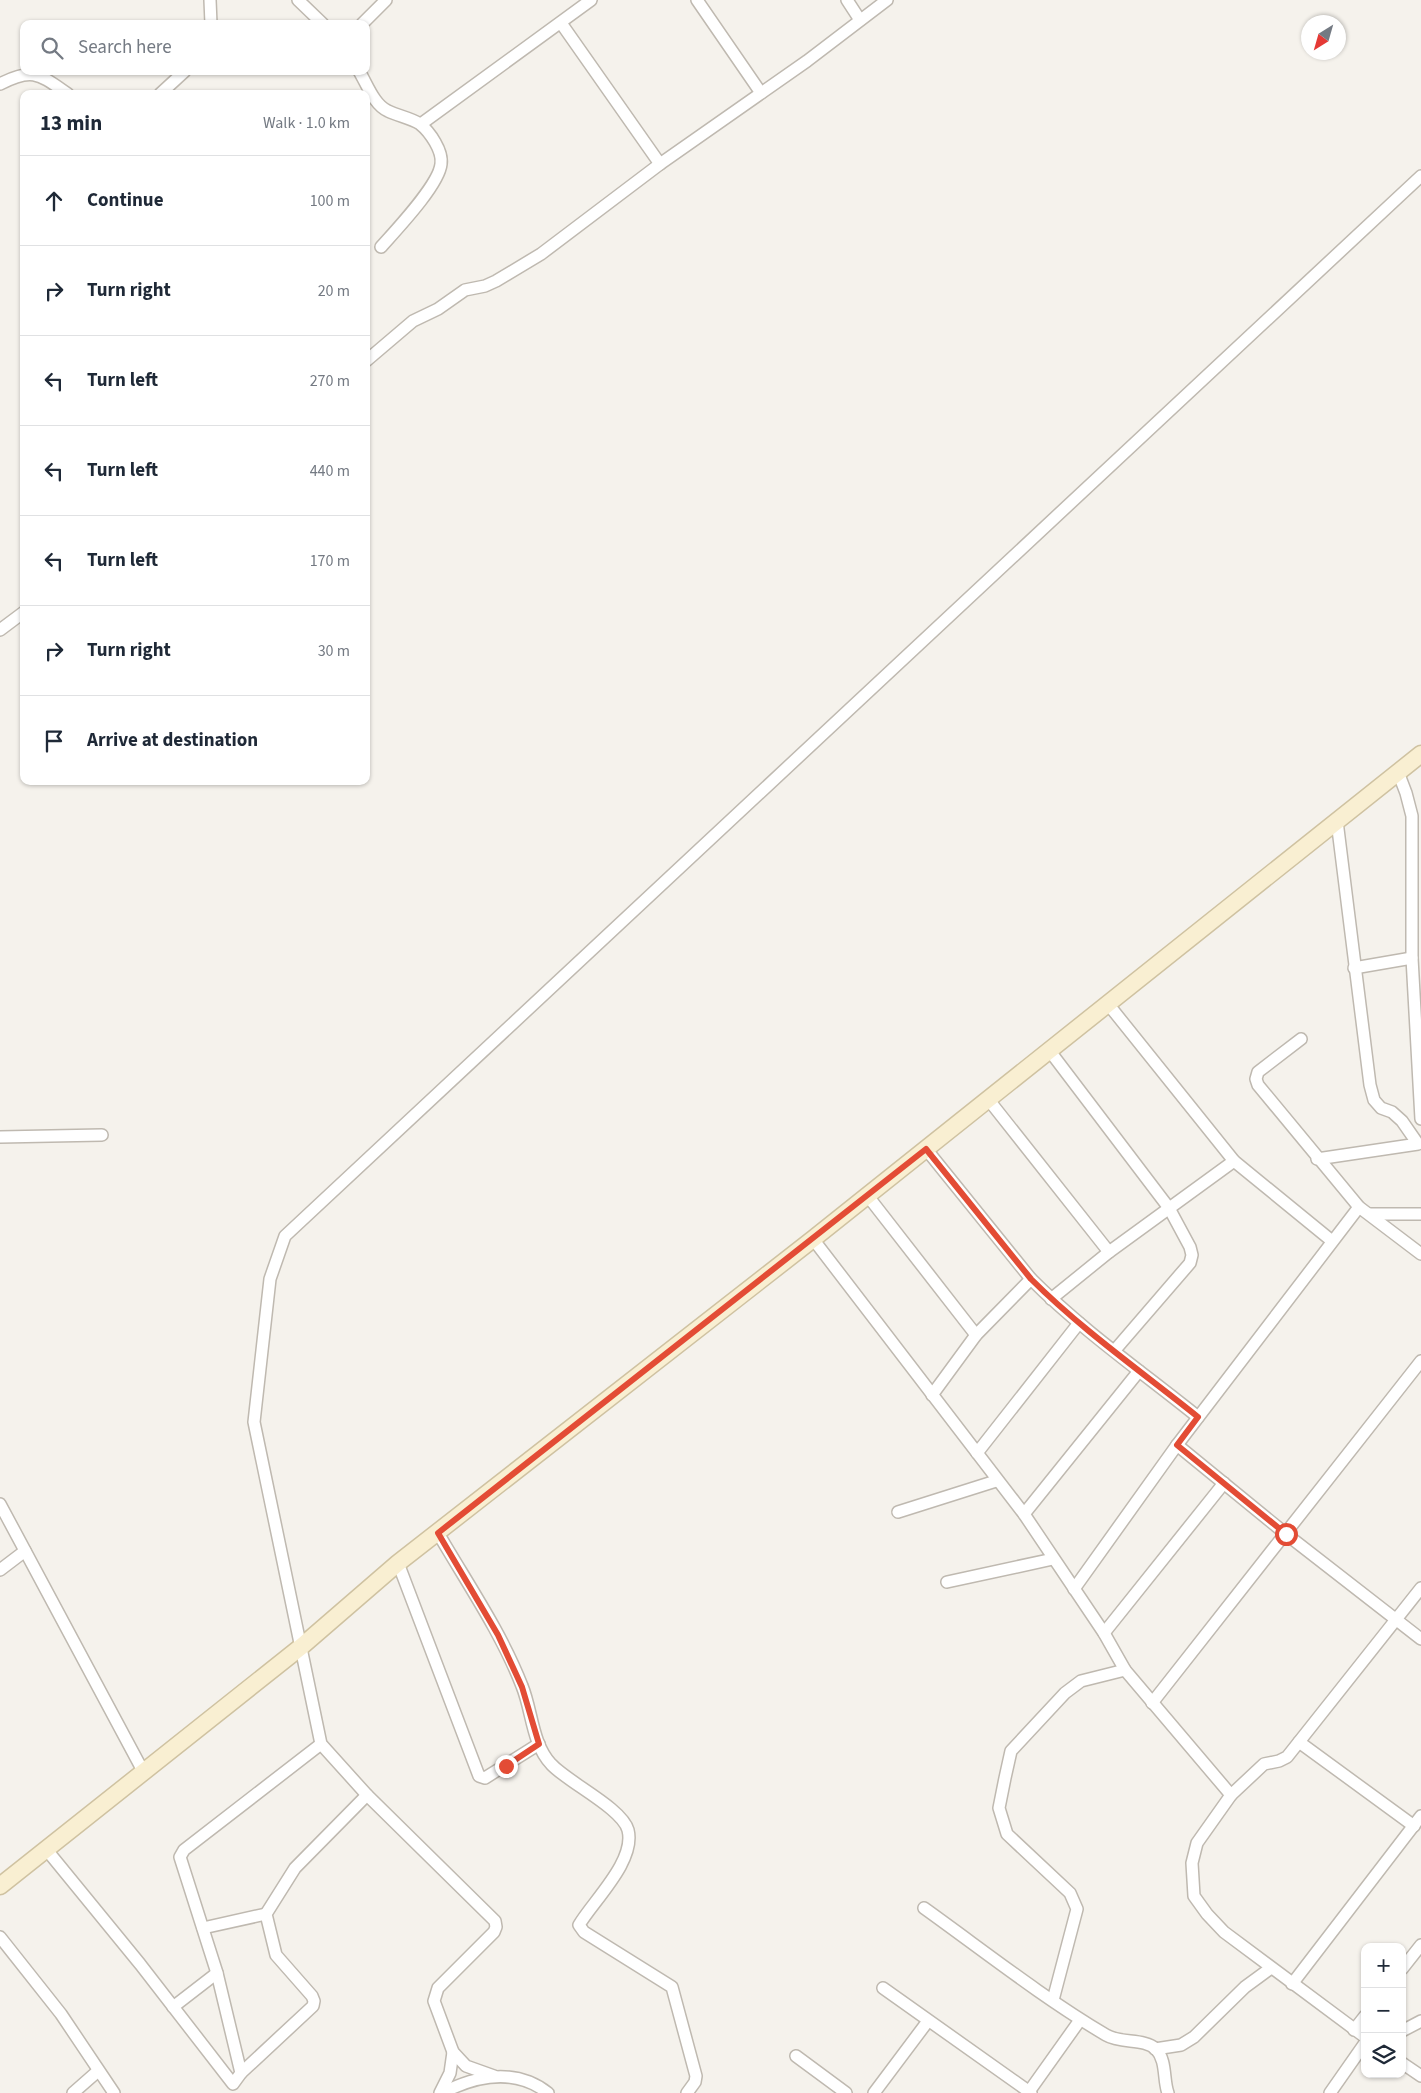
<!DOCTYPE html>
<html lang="en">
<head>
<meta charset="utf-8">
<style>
  body { margin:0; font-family:"Source Sans 3",sans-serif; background:#f6f6f7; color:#1f2937 }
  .controls { position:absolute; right:15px; bottom:15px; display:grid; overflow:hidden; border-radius:10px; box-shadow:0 1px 4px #0004 }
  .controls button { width:45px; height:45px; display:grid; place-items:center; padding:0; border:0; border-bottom:1px solid #e0e1e3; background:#fff; color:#1f2937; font:25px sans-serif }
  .compass { position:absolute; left:1301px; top:15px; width:45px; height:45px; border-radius:50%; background:#fff; box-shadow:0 1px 4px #0004; rotate:217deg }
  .stop { position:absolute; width:15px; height:15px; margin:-11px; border:4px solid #e34c35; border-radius:50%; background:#fff }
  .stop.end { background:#e34c35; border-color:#fff; box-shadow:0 1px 5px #0008 }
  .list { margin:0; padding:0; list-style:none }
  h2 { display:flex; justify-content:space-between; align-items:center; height:65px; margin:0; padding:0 20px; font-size:21px }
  h2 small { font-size:16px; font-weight:400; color:#747a83 }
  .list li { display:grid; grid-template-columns:32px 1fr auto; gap:15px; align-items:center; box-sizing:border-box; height:90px; padding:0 20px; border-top:1px solid #e0e1e3 }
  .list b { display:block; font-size:19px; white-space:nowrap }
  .list em { font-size:16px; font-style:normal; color:#747a83 }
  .icon { flex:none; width:28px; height:28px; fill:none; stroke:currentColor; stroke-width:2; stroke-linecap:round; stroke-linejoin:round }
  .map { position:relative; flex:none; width:1421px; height:2093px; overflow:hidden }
  .search { position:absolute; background:#fff; box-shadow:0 1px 4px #0004; left:20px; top:20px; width:350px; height:55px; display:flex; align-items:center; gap:12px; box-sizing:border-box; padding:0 18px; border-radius:10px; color:#747a83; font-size:19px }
  .panel { position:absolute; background:#fff; box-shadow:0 1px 4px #0004; left:20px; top:90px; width:350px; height:695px; border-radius:10px }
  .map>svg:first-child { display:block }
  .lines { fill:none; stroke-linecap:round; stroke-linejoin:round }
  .street-casing { stroke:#bfb9b0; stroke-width:14 }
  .secondary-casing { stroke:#cfc2a1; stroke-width:19 }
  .street { stroke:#fff; stroke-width:11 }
  .secondary { stroke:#f9efd2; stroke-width:16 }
  .route { stroke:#e34c35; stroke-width:6 }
</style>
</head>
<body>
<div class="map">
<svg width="1421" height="2093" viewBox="0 0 1421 2093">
  <rect width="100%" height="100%" fill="#f5f2ec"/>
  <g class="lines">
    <!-- street casing -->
    <g class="street-casing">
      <g id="street">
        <polyline points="210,0 211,24"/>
        <polyline points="298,0 323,24"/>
        <polyline points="697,0 761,93"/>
        <polyline points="847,0 860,20"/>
        <polyline points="561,23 660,164"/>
        <polyline points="362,24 386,0"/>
        <path d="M 359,71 C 367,84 374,105 388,111 C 398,116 411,118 420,124 C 430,132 443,151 441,164 C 439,185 396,230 381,247"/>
        <path d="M 0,84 C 33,67 39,74 68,94"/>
        <polyline points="160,94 185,71"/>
        <polyline points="421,124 591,0"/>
        <polyline points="366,361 413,321 438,309 465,290 485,286 496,281 541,254 660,164 807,61 887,0"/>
        <polyline points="0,630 24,612"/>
        <polyline points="1398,772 1406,793 1412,816 1412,958 1421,1119"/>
        <polyline points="1354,968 1412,958"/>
        <polyline points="1108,1004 1234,1161 1332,1241"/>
        <polyline points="1301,1039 1258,1072 1256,1079 1258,1085 1359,1207 1421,1254"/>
        <polyline points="1049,1050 1169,1208 1190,1247 1192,1255 1190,1263 1115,1350"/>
        <polyline points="988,1099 1109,1252"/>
        <polyline points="0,1137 102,1135"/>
        <path d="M 926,1149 L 1031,1279 C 1082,1330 1142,1372 1198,1417"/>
        <polyline points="1317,1159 1418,1144 1402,1121 1392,1112 1381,1108 1374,1100 1370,1085 1337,821"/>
        <polyline points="867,1195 976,1335"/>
        <polyline points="1370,1214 1421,1214"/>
        <polyline points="813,1239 1024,1514 1104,1633 1125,1670 1231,1795 1197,1843 1192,1863 1194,1896 1207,1914 1224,1932 1365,2037"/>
        <polyline points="1051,1299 1109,1252 1234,1161"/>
        <polyline points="932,1395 976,1335 1031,1279"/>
        <polyline points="1177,1445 1286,1534 1421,1639"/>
        <polyline points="977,1453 1079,1323"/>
        <polyline points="0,1504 143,1771"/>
        <polyline points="898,1512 996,1481"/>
        <polyline points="1024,1514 1139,1371"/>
        <path d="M 438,1533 C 467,1583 501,1632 522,1686 C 532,1710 532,1744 551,1764 C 567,1782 622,1808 628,1830 C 636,1861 593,1901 579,1925 L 584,1932 L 672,1987 L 696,2076 L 695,2082 L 687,2093"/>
        <polyline points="398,1563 479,1776 485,1778 539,1744"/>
        <polyline points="0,1570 25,1551"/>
        <polyline points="947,1582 1053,1559"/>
        <polyline points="1074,1589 1177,1445 1359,1207"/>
        <polyline points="1104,1633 1224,1483"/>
        <polyline points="1152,1703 1421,1361"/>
        <polyline points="1299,1742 1414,1826"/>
        <polyline points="1231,1795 1264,1764 1279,1761 1287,1757 1421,1588"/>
        <polyline points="46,1849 140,1964 233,2084 241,2073 217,1973 180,1857 184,1850 321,1744"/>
        <path d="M 924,1908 C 984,1951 1042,1997 1106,2035 C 1121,2044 1144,2038 1156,2049 C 1167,2061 1163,2080 1168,2093"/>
        <polyline points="203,1928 266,1914"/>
        <polyline points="0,1937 61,2014 114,2093"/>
        <polyline points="1402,1969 1421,1945"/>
        <polyline points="1292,1984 1421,1816"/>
        <polyline points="883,1988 1031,2093"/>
        <polyline points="1053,2000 1077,1909 1070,1893 1007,1834 999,1808 1005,1778 1011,1751 1065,1693 1081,1681 1125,1670"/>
        <polyline points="173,2007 217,1973"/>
        <polyline points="1354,2030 1365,2016"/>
        <polyline points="1402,2031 1421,2021"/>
        <polyline points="1155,2049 1181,2045 1194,2037 1245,1987 1271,1968"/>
        <polyline points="796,2056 846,2093"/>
        <polyline points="1402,2063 1421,2076"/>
        <polyline points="241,2073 313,2006 314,2001 312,1996 276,1955 266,1914 295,1868 367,1795"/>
        <polyline points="494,2076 466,2066 453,2052 434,2001 438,1988 494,1932 496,1927 495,1921 367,1795 321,1744 254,1422 270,1279 285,1236 1421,176"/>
        <polyline points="73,2093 98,2071"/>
        <polyline points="440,2093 450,2073 453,2052"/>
        <path d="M 442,2093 C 477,2075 516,2068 548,2093"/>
        <polyline points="874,2093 928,2021"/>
        <polyline points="1028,2093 1080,2020"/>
        <polyline points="1330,2093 1365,2043"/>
      </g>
    </g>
    <!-- secondary casing -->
    <g class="secondary-casing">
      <polyline id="secondary" points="0,1886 302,1646 398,1563 813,1239 1421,754"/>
    </g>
    <!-- street -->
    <use href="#street" class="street"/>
    <!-- secondary -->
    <use href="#secondary" class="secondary"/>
  </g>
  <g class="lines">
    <!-- route -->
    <path class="route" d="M 506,1766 L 539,1744 L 522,1687 L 498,1635 L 438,1533 L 926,1149 L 1031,1279 C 1082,1330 1142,1372 1198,1417 L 1177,1445 L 1286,1534"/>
  </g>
</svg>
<div class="controls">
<button>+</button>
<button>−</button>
<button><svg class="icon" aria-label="layers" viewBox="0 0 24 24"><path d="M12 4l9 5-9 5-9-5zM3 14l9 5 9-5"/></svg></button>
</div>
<svg class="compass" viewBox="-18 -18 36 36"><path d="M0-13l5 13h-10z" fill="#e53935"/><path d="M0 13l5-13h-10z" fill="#747a83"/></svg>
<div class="stop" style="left:1286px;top:1534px"></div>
<div class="stop end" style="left:506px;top:1766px"></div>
<div class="search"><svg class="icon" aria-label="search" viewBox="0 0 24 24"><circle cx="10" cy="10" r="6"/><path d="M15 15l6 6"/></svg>Search here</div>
<section class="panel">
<h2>13 min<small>Walk · 1.0 km</small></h2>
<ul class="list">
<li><svg class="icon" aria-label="ahead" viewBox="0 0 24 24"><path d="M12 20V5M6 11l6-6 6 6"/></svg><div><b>Continue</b></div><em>100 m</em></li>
<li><svg class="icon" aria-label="right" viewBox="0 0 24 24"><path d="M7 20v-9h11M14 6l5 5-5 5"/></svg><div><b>Turn right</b></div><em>20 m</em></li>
<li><svg class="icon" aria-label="left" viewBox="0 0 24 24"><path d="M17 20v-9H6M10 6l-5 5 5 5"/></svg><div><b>Turn left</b></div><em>270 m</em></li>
<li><svg class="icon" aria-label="left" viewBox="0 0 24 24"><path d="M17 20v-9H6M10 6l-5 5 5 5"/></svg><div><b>Turn left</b></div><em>440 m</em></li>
<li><svg class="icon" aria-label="left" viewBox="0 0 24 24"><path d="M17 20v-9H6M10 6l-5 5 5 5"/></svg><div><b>Turn left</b></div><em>170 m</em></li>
<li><svg class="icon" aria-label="right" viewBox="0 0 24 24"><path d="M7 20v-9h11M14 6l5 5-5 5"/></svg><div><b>Turn right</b></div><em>30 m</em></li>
<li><svg class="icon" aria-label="arrive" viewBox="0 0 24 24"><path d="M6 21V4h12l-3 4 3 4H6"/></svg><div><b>Arrive at destination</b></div></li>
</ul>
</section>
</div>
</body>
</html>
